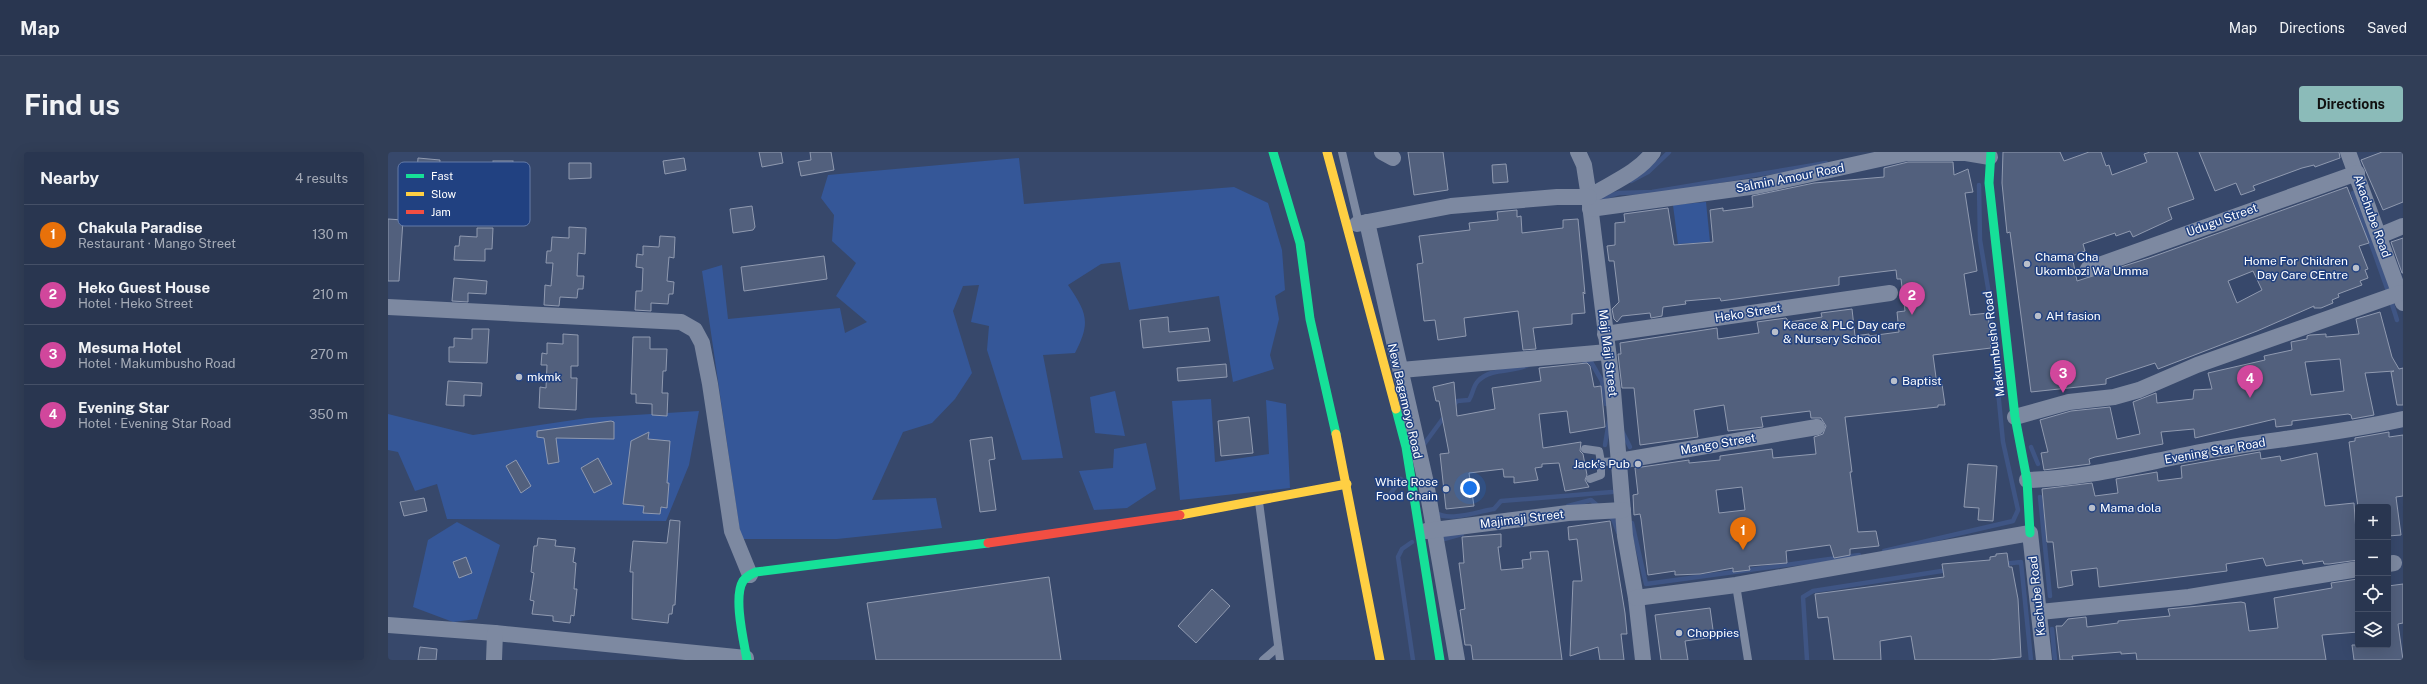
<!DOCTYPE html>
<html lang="en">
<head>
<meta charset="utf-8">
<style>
  body { margin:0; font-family:"Public Sans",sans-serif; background:#313e57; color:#f1f3f6 }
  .controls { position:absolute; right:12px; bottom:12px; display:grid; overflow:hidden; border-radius:4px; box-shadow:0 4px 16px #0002 }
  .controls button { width:36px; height:36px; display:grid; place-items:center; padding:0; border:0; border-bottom:1px solid #455067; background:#293650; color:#f1f3f6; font:20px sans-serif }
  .you { position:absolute; left:1082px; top:336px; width:14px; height:14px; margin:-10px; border:3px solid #fff; border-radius:50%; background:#1a73e8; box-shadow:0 0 0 6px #1a73e833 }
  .badge { display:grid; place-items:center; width:26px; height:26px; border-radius:50%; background:#8bbbb9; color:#fff; font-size:13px; font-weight:700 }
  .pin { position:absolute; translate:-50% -33px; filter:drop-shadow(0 1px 2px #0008) }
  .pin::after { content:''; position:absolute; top:21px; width:14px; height:12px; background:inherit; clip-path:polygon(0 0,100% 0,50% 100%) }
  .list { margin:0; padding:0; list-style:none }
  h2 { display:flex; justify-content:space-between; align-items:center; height:52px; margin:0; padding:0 16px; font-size:17px }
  h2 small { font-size:13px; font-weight:400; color:#a5abb7 }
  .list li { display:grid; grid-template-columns:26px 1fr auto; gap:12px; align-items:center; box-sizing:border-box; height:60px; padding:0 16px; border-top:1px solid #455067 }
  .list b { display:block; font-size:15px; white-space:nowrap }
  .list p { margin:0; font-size:13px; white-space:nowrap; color:#a5abb7 }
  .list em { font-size:13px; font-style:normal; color:#a5abb7 }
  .icon { flex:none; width:22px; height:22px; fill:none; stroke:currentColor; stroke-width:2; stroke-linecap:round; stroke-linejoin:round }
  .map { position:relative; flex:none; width:2015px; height:508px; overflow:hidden; border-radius:4px }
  header { display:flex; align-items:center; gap:24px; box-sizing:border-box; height:56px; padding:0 20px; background:#293650; border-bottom:1px solid #455067 }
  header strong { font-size:19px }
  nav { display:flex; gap:22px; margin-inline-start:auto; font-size:14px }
  .intro { display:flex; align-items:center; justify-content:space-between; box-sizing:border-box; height:96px; padding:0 24px }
  h1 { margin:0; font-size:28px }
  .button { padding:10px 18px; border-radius:4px; background:#8bbbb9; color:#111; font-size:14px; font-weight:700 }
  main { display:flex; gap:24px; padding:0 24px }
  aside { flex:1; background:#293650; border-radius:4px; box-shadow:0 4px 16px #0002 }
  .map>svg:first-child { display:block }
  .green { fill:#355798 }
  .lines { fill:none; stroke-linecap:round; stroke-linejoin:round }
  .stream { stroke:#3f5584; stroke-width:4.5 }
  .building { fill:#52607d; stroke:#909ab0; fill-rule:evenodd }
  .lane { stroke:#7d89a1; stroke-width:8 }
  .street { stroke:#7d89a1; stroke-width:16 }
  .fast { stroke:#16e098; stroke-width:9 }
  .slow { stroke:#ffcf43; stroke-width:9 }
  .jam { stroke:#f24e42; stroke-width:9 }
  .poi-dot { fill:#b9bfcb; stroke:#214181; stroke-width:1.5 }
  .labels { text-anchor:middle; stroke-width:3; stroke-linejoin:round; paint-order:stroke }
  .street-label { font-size:12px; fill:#fff; stroke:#214181 }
  .poi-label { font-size:12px; fill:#fff; stroke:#214181; text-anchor:start }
  .key { fill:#214181; stroke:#647aa7; stroke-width:1 }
  .key-label { font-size:11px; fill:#fff }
</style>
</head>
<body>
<header>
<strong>Map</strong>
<nav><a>Map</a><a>Directions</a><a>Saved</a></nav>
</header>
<div class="intro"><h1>Find us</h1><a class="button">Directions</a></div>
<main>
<aside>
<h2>Nearby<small>4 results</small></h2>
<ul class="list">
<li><span class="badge" style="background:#e8710a">1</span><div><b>Chakula Paradise</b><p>Restaurant · Mango Street</p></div><em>130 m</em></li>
<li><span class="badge" style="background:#d1479c">2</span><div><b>Heko Guest House</b><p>Hotel · Heko Street</p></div><em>210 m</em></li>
<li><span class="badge" style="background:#d1479c">3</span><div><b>Mesuma Hotel</b><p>Hotel · Makumbusho Road</p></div><em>270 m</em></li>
<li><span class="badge" style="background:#d1479c">4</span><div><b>Evening Star</b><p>Hotel · Evening Star Road</p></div><em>350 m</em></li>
</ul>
</aside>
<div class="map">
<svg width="2015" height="508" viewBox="0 0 2015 508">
  <rect width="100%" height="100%" fill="#37486b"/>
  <!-- green -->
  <g class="green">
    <path d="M 631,6 L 636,52 L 846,35 L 880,51 L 894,98 L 897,138 L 887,144 L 891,167 L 882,203 L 886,217 L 845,230 L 831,144 L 741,158 L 732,110 L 713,112 L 680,133 C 699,161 703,170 687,201 L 655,203 L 675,306 L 634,308 L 599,198 L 601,174 L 583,170 L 591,133 L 575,134 L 565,159 L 584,221 L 567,247 L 544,271 L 515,280 L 484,348 L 548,346 L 554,376 L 449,387 L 353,387 L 314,119 L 334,113 L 340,167 L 452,156 L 457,181 L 479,170 L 448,144 L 468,111 L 444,89 L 446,63 L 433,46 L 440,23 Z"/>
    <polygon points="1318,50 1322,90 1290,92 1285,53"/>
    <polygon points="727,239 737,284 707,281 702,245"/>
    <polygon points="823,247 827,310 881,302 878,248 898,252 902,336 792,348 784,249"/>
    <polygon points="311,259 301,313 278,369 59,367 49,332 27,339 10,300 0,298 0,262 85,283 199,266"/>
    <polygon points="758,291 768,337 739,356 706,358 691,319 725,316 726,297"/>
    <polygon points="69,370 112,393 89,467 65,470 25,455 40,388"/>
  </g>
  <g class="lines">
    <!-- stream -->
    <g class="stream">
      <polyline points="1243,29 1260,20 1281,0"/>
      <polyline points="1965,41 2000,139"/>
      <polyline points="1213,46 1231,41 1264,40 1438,11"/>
      <polyline points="2003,149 2009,168"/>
      <polyline points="1196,209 1203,210 1214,229 1218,252"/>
      <path d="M 1065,254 L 1069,249 L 1081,248 C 1085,242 1085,234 1090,229 C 1104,215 1125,221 1140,213"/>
      <polyline points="1234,279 1242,295"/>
      <polyline points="1217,293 1221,269"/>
      <polyline points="1034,295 1059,261"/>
      <polyline points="1643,295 1650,312"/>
      <polyline points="1003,341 1013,327 1017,330"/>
      <polyline points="1652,345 1662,444"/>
      <polyline points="1180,354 1203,348 1211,355"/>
      <path d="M 1048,361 C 1062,370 1091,359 1106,357 L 1113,349 L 1224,340"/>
      <polyline points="1220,363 1225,367 1230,380"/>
      <polyline points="1244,371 1258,432 1471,403"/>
      <polyline points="1056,387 1074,382"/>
      <polyline points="1024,390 1014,397 1010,405 1025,508"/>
      <polyline points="1496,399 1625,369 1630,358 1615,290 1600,136 1592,88 1591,33"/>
      <polyline points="1615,412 1633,410 1643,508"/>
      <polyline points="1664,477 1667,508"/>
      <polyline points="1419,508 1415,445 1425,439 1560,418"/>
    </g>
  </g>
  <!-- building -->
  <g class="building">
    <polygon points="371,0 393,0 395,11 374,15"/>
    <polygon points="422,0 443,0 446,18 413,24 410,10 423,8"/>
    <polygon points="1020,0 1055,0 1060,38 1026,43"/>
    <path d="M 1615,0 L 1672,0 L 1676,9 L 1701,0 L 1713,0 L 1718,14 L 1721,13 L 1724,23 L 1759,10 L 1756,2 L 1762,0 L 1789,0 L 1806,47 L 1780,56 L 1784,67 L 1745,85 L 1742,79 L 1728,84 L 1727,81 L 1695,92 L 1697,99 L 1684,104 L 1689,129 L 1761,106 L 1959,35 L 1981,91 L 1971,94 L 1980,117 L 1977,118 L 1980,126 L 1972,129 L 1974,133 L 1950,142 L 1951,145 L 1944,148 L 1945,151 L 1933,156 L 1926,156 L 1926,154 L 1869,179 L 1770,217 L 1767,211 L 1718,227 L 1718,232 L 1643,240 L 1622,80 L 1619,81 L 1614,31 ZM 1865,119 L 1874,138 L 1849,151 L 1840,129 Z"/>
    <polygon points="1811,0 1951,0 1952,6 1927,15 1926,13 1914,16 1865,34 1867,38 1853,43 1848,31 1827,39"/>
    <polygon points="1994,0 2015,0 2015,50 1995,58 1973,8"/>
    <polygon points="30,6 52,8 51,22 29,20"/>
    <polygon points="296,6 298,18 277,22 275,9"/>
    <rect x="105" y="9" width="20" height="15"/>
    <path d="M 1520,10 L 1565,10 L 1566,23 L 1580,17 L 1585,40 L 1577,41 L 1589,119 L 1576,122 L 1582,163 L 1600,161 L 1603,196 L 1545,203 L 1549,233 L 1554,232 L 1557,253 L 1550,253 L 1550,255 L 1457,265 L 1464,320 L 1462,320 L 1470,380 L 1488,379 L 1491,394 L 1462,397 L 1462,403 L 1446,406 L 1442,393 L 1398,399 L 1399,411 L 1361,414 L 1362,418 L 1345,420 L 1345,416 L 1312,422 L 1287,423 L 1287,419 L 1260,423 L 1253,367 L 1252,362 L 1246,363 L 1245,343 L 1250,342 L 1247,316 L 1301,308 L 1301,311 L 1332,308 L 1332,304 L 1384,297 L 1385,306 L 1428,302 L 1426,285 L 1435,282 L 1438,274 L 1433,266 L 1423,266 L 1422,259 L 1373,265 L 1375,275 L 1340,279 L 1336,253 L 1306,258 L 1310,285 L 1252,293 L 1246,236 L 1234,236 L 1230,202 L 1233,202 L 1232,191 L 1329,176 L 1330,187 L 1371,181 L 1369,170 L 1398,166 L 1401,170 L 1434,165 L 1433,161 L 1464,157 L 1467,184 L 1481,182 L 1481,184 L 1511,180 L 1509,160 L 1517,159 L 1513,127 L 1509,127 L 1508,118 L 1451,125 L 1451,133 L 1333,149 L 1332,146 L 1297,149 L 1298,152 L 1275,155 L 1274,164 L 1263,166 L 1262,161 L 1234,164 L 1229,170 L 1226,167 L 1224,157 L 1231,150 L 1226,109 L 1221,109 L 1219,94 L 1227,93 L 1227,71 L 1237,70 L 1236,62 L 1280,56 L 1286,93 L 1325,90 L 1322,58 L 1335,56 L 1335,59 L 1365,55 L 1364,44 L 1426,31 L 1496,25 L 1496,16 ZM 1354,335 L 1357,358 L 1331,361 L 1328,338 Z"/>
    <polygon points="181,11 203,11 203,26 181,27"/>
    <polygon points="1118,12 1120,30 1105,31 1104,13"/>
    <polygon points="364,54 367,75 365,78 345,81 342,57"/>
    <polygon points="1129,58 1129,65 1133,64 1134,81 1175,76 1175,68 1190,67 1197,142 1195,140 1197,161 1184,162 1184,172 1145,176 1148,197 1135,198 1130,159 1076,166 1078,184 1050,188 1047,168 1036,169 1029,112 1035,111 1031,84 1082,78 1081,71 1110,68 1109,60"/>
    <polygon points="0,67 15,68 11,129 0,129"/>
    <polygon points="181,75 198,76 197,102 190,101 189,124 196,124 195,137 190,137 189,146 172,145 171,154 156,153 157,133 163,134 165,111 158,111 159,99 163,99 164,85 181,86"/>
    <polygon points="89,76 105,76 104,97 97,97 97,109 66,108 67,94 71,94 72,84 89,85"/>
    <polygon points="272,84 287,85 286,106 281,105 279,129 286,130 285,142 281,142 280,152 263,151 263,159 247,158 248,139 254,139 255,116 248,115 249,102 255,103 255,94 271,95"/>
    <polygon points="2015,86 2015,121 2014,121 2003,90"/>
    <polygon points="436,104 439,127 356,139 353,115"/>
    <polygon points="66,126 99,129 98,142 80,141 80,150 64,149"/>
    <path d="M 1992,160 L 2004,205 L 2011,217 L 2015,216 L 2015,253 L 2009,253 L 2003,220 L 2006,219 L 1977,221 L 1986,263 L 1964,267 L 1963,263 L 1960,262 L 1904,269 L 1904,273 L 1888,275 L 1887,267 L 1807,286 L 1806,277 L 1773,280 L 1775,292 L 1707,305 L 1701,307 L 1702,312 L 1656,318 L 1653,301 L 1660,300 L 1652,268 L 1683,259 L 1722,255 L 1729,287 L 1752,282 L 1745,250 L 1768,241 L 1769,251 L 1805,247 L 1806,238 L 1824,237 L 1820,221 L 1877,208 L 1876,204 L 1904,198 L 1903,190 L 1919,187 L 1919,184 L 1922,183 L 1938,182 L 1938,185 L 1971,182 L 1968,167 ZM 1952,207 L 1956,239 L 1923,243 L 1917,210 Z"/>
    <polygon points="780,165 781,180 820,176 822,189 755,196 752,168"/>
    <polygon points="84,177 101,177 99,211 61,210 61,195 66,195 66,186 84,187"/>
    <polygon points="175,182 190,183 190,214 183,214 183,226 189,226 188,258 151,256 152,235 158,236 159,213 153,213 154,201 159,202 159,191 175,192"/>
    <polygon points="245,185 262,185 262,197 279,197 278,219 275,219 274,241 280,241 279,264 264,263 264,252 248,251 248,242 243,242"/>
    <polygon points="1199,211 1202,214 1206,235 1213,234 1217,275 1182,281 1179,259 1151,262 1155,296 1193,290 1192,299 1195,302 1199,323 1197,328 1201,335 1177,339 1171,311 1154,312 1154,315 1147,316 1150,328 1126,331 1126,325 1116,325 1115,317 1081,321 1086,354 1058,357 1052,302 1061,301 1051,249 1048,249 1045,235 1066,230 1069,264 1107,257 1104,236 1153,229 1151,216"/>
    <polygon points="838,212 839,225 790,229 789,216"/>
    <polygon points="60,229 94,231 93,244 76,243 76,254 58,253"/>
    <polygon points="861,265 865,301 833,304 830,269"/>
    <polygon points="223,269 226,270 226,287 168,286 171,310 160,312 156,286 149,285 149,279"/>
    <polygon points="261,280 260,287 282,289 279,331 281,331 279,356 273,355 272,362 255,361 256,354 235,352 243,289"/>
    <polygon points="2001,280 2001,285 2015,283 2015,344 2008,345 2013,383 2000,384 2000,355 1970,355 1961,290 1967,289 1967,286"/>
    <polygon points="604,285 607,307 601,308 608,358 592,360 582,288"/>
    <polygon points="1872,300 1873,307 1892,304 1893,309 1929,301 1937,354 1966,351 1970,408 1941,412 1936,412 1935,409 1915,412 1914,408 1878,414 1875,406 1838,412 1839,419 1711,435 1709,416 1683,419 1685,433 1670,436 1665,390 1659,390 1654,337 1704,331 1707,344 1730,341 1728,327 1769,320 1770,329 1794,326 1793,314"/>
    <polygon points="210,306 224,332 206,341 193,316"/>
    <polygon points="128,308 143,334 133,341 118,314"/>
    <polygon points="1580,312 1609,314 1605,369 1590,368 1591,356 1576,355"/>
    <polygon points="36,346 39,359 16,364 12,350"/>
    <polygon points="282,368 292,369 287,453 285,453 284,462 281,462 280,471 244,467 245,420 242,420 245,389 279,391"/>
    <polygon points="1222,369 1237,461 1239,482 1233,482 1236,508 1212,508 1210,495 1182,504 1185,429 1194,429 1189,387 1181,388 1180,375"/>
    <polygon points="1113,382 1113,395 1110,395 1113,418 1135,416 1134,408 1143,407 1142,400 1160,399 1174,508 1085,508 1083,493 1077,493 1072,458 1077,457 1071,411 1076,411 1074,385"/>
    <polygon points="150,386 168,388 167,394 187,396 185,410 188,411 186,437 189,437 186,464 183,463 182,471 165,469 165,464 144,462 146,449 142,448 146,421 143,420 146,394 149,394"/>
    <polygon points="1619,401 1621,415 1624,415 1630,447 1633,505 1600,508 1527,508 1523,484 1492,489 1493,508 1446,508 1440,465 1430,466 1427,442 1556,425 1554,412 1602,408 1602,405 1608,404 1608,402"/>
    <polygon points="78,405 84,421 71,426 65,410"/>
    <polygon points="661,425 673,508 488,508 479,451"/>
    <polygon points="1970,427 1970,480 1934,483 1938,508 1749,508 1748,501 1733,502 1733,500 1684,504 1685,508 1672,508 1668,474 1674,474 1680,467 1698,465 1699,475 1730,471 1730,469 1782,464 1780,457 1853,450 1857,451 1861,479 1890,476 1886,446 1944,436 1943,431"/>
    <polygon points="2015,432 2015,471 2010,472 2015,508 1966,508 1964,493 2000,493 2000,434"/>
    <polygon points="824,437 842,454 808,491 790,474"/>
    <polygon points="1322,456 1326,485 1297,489 1300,508 1273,508 1267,463"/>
    <polygon points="32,495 49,497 48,508 30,508"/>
  </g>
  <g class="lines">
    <!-- lane -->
    <g class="lane">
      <polyline points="954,0 971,72"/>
      <polyline points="1197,297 1211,299 1213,310 1231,309"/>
      <polyline points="1202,327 1213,323 1213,310"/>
      <polyline points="871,350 892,508"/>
      <polyline points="1348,433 1360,508"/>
      <polyline points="875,508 890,495"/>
    </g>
    <!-- street -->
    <g class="street">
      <polyline points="994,0 1005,6"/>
      <polyline points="1190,0 1196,13 1201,45 1225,239 1237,384 1248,446 1255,508"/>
      <polyline points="1960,0 2015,151"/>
      <path d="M 1201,45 C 1223,31 1250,21 1265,0"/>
      <polyline points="1202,57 1369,34 1519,1 1578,1 1602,5"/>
      <polyline points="979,70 1038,331 1069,508"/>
      <polyline points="969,72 1063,54 1169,45 1201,45"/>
      <polyline points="1991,84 2015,74"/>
      <polyline points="1700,117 1969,21"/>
      <polyline points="0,155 293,170 307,178 314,191 322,232 344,379 362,423"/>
      <polyline points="1217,182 1502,141"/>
      <polyline points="1013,218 1220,200"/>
      <polyline points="1627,265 1681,250 1726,245 1751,238 1809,213 2012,141"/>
      <polyline points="1231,309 1429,275"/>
      <path d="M 1639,328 C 1698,327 1754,311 1812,300 C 1880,288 1948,282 2015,267"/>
      <polyline points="1038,379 1180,361 1235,358"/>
      <polyline points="2000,412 2006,411"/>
      <polyline points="1248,446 1348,433 1642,381 1656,508"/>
      <polyline points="1652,460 1801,445 1970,417"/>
      <polyline points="0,473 107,481 358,506"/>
      <polyline points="106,508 107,481"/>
    </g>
    <!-- fast -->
    <g class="fast">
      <polyline points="885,0 912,91 922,167 948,282"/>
      <polyline points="1603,0 1601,31 1627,265 1639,328 1642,381"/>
      <polyline points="1008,257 1018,295 1052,508"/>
      <path d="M 359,508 C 356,490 345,445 355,429 C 358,425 363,422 368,420 L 600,391"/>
    </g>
    <!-- slow -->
    <g class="slow">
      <polyline points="939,0 1008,257"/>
      <polyline points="948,282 992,508"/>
      <polyline points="792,363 959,332"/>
    </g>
    <!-- jam -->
    <polyline class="jam" points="600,391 792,363"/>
  </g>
  <!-- markers -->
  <g class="poi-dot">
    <circle cx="1639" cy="112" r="4"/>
    <circle cx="1968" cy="116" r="4"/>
    <circle cx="1650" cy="164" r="4"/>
    <circle cx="1387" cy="180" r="4"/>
    <circle cx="131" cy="225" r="4"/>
    <circle cx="1506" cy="229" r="4"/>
    <circle cx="1250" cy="312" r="4"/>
    <circle cx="1058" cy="337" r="4"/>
    <circle cx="1704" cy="356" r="4"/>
    <circle cx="1291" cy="481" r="4"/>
  </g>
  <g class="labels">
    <!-- street labels -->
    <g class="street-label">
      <text transform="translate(1402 26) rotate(-11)" y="4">Salmin Amour Road</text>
      <text transform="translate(1984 64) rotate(70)" y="4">Akachube Road</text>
      <text transform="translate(1834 68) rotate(-20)" y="4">Udugu Street</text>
      <text transform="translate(1360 161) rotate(-9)" y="4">Heko Street</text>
      <text transform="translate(1606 192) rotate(-97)" y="4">Makumbusho Road</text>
      <text transform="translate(1220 201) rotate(83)" y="4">Maji Maji Street</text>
      <text transform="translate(1017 249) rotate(77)" y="4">New Bagamoyo Road</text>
      <text transform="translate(1330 292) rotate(-10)" y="4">Mango Street</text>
      <text transform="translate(1827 299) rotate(-10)" y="4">Evening Star Road</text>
      <text transform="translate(1134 367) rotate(-7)" y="4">Majimaji Street</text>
      <text transform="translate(1649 444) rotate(-96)" y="4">Kachube Road</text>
    </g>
    <!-- poi labels -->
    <g class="poi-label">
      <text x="1647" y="109">Chama Cha<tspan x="1647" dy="14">Ukombozi Wa Umma</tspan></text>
      <text x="1960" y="113" text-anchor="end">Home For Children<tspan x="1960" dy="14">Day Care CEntre</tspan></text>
      <text x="1658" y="168">AH fasion</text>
      <text x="1395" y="177">Keace &amp; PLC Day care<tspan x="1395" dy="14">&amp; Nursery School</tspan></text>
      <text x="139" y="229">mkmk</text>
      <text x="1514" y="233">Baptist</text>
      <text x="1242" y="316" text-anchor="end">Jack's Pub</text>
      <text x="1050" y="334" text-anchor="end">White Rose<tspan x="1050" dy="14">Food Chain</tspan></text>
      <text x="1712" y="360">Mama dola</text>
      <text x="1299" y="485">Choppies</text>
    </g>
  </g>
  <!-- legend -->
  <rect x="10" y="10" width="132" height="64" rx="6" class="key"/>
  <rect x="18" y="22" width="18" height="4" fill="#16e098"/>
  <rect x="18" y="40" width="18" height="4" fill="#ffcf43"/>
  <rect x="18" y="58" width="18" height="4" fill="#f24e42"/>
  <g class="key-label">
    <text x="43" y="28">Fast</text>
    <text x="43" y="46">Slow</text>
    <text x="43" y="64">Jam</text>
  </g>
</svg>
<div class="controls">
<button>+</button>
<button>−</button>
<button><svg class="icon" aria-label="locate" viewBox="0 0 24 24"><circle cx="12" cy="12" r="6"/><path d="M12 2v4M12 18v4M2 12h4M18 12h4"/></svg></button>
<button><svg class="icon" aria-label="layers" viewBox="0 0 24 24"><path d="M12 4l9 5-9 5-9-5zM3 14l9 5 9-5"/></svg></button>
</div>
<div class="you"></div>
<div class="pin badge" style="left:1355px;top:398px;background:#e8710a">1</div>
<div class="pin badge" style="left:1524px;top:163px;background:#d1479c">2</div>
<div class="pin badge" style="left:1675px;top:241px;background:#d1479c">3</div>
<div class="pin badge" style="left:1862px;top:246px;background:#d1479c">4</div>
</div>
</main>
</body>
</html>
